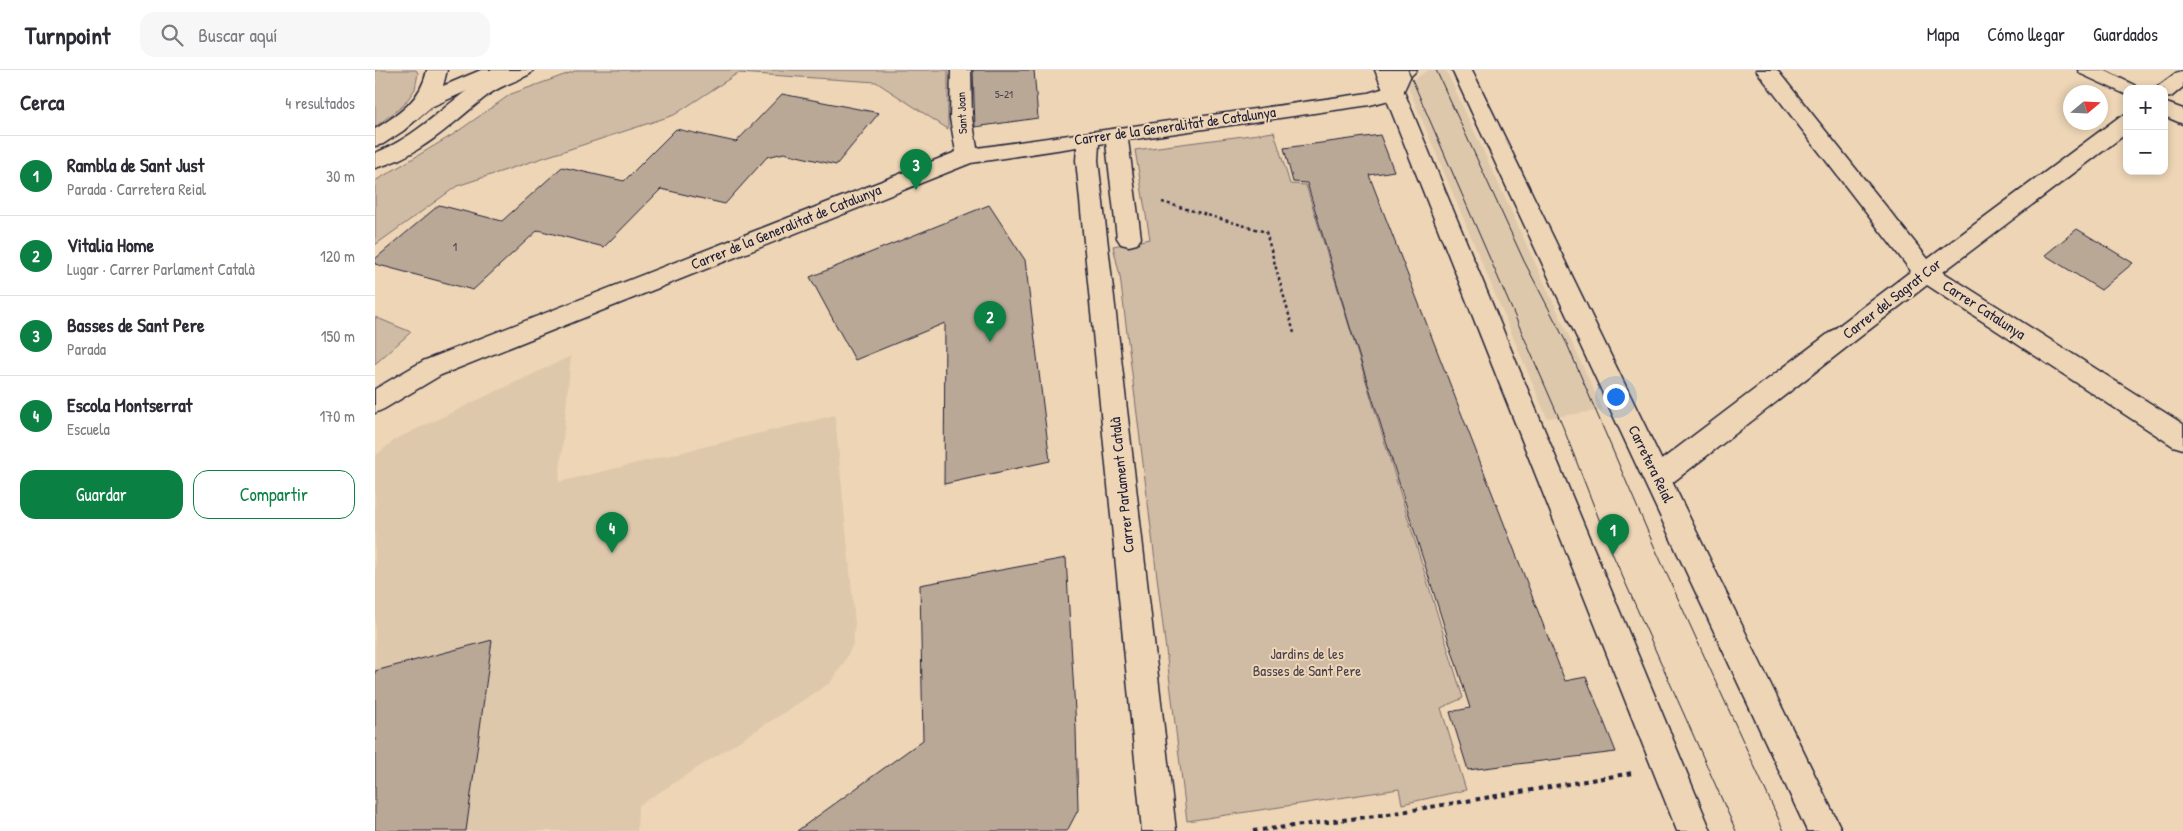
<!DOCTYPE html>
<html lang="es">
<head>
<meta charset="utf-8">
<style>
  body { margin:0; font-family:"Patrick Hand",sans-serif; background:#f7f7f7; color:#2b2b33 }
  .controls { position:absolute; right:15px; top:15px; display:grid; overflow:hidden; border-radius:10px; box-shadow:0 2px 8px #0003 }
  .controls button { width:45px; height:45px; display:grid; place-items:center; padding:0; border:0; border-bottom:1px solid #e1e1e2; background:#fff; color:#2b2b33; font:25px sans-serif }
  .compass { position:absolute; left:1688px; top:15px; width:45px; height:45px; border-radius:50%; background:#fff; box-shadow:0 2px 8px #0003; rotate:71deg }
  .you { position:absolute; left:1240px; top:326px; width:18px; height:18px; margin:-12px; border:4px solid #fff; border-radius:50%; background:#1a73e8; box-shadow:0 0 0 8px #1a73e833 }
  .badge { display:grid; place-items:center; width:32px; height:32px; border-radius:50%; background:#0b8043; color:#fff; font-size:16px; font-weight:700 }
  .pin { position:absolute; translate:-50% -41px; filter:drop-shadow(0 1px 2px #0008) }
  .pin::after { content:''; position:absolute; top:26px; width:18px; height:15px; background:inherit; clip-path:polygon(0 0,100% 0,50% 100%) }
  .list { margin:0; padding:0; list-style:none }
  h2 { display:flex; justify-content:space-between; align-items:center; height:65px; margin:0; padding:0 20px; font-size:21px }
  h2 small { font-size:16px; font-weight:400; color:#7c7c81 }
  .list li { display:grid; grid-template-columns:32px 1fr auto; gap:15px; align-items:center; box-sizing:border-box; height:80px; padding:0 20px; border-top:1px solid #e1e1e2 }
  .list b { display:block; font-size:19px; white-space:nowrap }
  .list p { margin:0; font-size:16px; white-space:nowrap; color:#7c7c81 }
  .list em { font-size:16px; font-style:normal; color:#7c7c81 }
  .actions { display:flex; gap:10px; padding:15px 20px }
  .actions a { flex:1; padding:11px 0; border:1px solid #0b8043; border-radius:15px; text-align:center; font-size:18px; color:#0b8043 }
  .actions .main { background:#0b8043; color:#fff }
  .icon { flex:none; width:28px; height:28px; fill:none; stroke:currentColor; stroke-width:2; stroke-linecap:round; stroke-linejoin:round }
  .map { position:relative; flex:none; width:1808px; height:761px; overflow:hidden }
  header { display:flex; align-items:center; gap:30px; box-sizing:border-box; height:70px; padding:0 25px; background:#fff; border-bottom:1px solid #e1e1e2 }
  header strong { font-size:24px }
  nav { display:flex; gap:28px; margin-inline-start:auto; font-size:18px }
  .search { width:350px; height:45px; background:#f7f7f7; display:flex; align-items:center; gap:12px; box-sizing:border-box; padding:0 18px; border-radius:15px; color:#7c7c81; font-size:19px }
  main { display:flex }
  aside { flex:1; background:#fff }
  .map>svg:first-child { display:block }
  .built { fill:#dec8ac }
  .green { fill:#d0bba4; stroke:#796e70 }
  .building { fill:#baa897; stroke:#22223b }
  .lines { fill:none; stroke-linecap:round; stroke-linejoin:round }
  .minor-casing { stroke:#22223b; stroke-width:3 }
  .major-casing { stroke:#22223b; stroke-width:3 }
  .highway-casing { stroke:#22223b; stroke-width:3 }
  .path-far1 { stroke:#22223b; stroke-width:2.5; stroke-dasharray:3 3; stroke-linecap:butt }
  .path { stroke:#22223b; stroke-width:4; stroke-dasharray:4.5 4.5; stroke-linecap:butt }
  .minor { fill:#edd5b5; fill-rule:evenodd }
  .major { fill:#edd5b5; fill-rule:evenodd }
  .highway { fill:#edd5b5; fill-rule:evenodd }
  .tram { stroke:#22223b; stroke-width:1 }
  .labels { text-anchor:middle; stroke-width:4; stroke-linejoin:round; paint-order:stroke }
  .far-number-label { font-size:11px; fill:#484452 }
  .far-street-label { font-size:12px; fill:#22223b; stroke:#edd5b5 }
  .number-label { font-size:12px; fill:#484452 }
  .street-label { font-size:15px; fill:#22223b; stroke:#edd5b5 }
  .park-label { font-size:15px; fill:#454150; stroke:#edd5b5 }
</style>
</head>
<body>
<header>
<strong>Turnpoint</strong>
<div class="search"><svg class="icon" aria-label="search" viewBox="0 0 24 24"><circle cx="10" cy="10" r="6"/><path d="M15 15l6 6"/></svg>Buscar aquí</div>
<nav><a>Mapa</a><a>Cómo llegar</a><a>Guardados</a></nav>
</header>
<main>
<aside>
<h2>Cerca<small>4 resultados</small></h2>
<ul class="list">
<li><span class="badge">1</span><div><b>Rambla de Sant Just</b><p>Parada · Carretera Reial</p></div><em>30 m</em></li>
<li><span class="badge">2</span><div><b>Vitalia Home</b><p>Lugar · Carrer Parlament Català</p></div><em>120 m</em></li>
<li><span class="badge">3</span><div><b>Basses de Sant Pere</b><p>Parada</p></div><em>150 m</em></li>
<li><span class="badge">4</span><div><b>Escola Montserrat</b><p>Escuela</p></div><em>170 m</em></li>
</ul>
<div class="actions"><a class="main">Guardar</a><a>Compartir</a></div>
</aside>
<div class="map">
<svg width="1808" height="761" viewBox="0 0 1808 761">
  <rect width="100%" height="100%" fill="#edd5b5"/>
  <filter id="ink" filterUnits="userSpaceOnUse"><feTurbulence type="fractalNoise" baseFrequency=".02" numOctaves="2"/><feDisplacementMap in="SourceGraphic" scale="10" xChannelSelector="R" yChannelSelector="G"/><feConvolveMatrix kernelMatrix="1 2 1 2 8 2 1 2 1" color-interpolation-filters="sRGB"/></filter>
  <g filter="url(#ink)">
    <!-- built -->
    <g class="built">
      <polygon points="1053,0 1071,0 1228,340 1172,348 1032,14"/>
      <polygon points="196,286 184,412 460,345 480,553 478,574 468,595 455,613 263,736 262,761 0,761 0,386 21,369"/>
    </g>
    <!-- green -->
    <g class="green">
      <polygon points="0,0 41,0 43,3 40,19 28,36 0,57"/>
      <polygon points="203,0 573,0 573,59 501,12 363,3 299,45 82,116 0,175 0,111 79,64 136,24"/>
      <polygon points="899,62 915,114 931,115 1088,628 1066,638 1091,720 1027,734 1024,719 812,751 745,206 738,176 775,169 760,80"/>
      <polygon points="0,247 36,262 0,294"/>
    </g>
    <!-- building -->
    <g class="building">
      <polygon points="598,0 659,0 663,48 600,57"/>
      <polygon points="407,24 504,43 461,95 409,83 392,87 350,134 286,119 229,177 163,160 98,220 0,194 0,189 64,135 127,151 187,97 249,111 301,59 361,72"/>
      <polygon points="1005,65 1019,101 994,105 1190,611 1211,607 1241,682 1093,700 1075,642 1095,638 975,257 932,113 918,112 909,78"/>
      <polygon points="614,135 650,190 675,391 569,414 570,253 480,290 435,207"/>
      <polygon points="1702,159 1758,193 1726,220 1670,185"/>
      <polygon points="691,488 701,658 703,740 692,761 422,761 548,670 545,515"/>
      <polygon points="117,570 91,761 0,761 0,601"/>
    </g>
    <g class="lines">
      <!-- minor casing -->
      <g class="minor-casing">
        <g id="minor">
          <path d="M 52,0 L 72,0 L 68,16 L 106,0 L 133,0 L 130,4 L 56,37 L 28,61 L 8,74 L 0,76 L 0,59 C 24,44 46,30 52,0 Z"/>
          <polygon points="576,0 596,0 597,48 602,78 993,23 1010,18 1019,0 1042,0 1035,7 1026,27 995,35 753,70 766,168 762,174 754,176 746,174 742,168 731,73 724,74 723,90 801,761 767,761 701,90 702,77 596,93 66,305 9,339 0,343 0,319 48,291 581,82 575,48"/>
          <polygon points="1381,0 1402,0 1553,189 1744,47 1752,45 1752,63 1568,202 1808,354 1808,379 1798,376 1552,215 1293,416 1283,420 1273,416 1269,408 1273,400 1536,201"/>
          <polygon points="1703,0 1729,0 1759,15 1762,19 1752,19 1752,25 1706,4"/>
          <polygon points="1808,1 1808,17 1796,27 1789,28 1789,19 1782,17 1801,3"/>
          <polygon points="1789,32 1808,39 1808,54 1789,46"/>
        </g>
      </g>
      <!-- major casing -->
      <g class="major-casing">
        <g id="major">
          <polygon points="1000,0 1020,0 1336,761 1302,761"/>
          <polygon points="1077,0 1097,0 1467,761 1432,761"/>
        </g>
      </g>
      <!-- highway casing -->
      <g class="highway-casing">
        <path id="highway" d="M 132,0 L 158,0 L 155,4 C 142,11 125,16 113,25 C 77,53 46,86 0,98 L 0,83 C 43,66 64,39 100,15 C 109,9 121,5 132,0 Z"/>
      </g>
      <!-- path-far1 -->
      <polyline class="path-far1" points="787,132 891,162 919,263"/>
      <!-- path -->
      <polyline class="path" points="878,761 1008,745 1258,703"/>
      <!-- minor -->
      <use href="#minor" class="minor"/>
      <!-- major -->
      <use href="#major" class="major"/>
      <!-- highway -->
      <use href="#highway" class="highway"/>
      <!-- tram -->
      <g class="tram">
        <polyline points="1033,0 1188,357 1238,485 1361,761"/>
        <polyline points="1061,0 1149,191 1192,274 1279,476 1409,761"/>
      </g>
    </g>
  </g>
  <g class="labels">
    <!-- far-number labels -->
    <g class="far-number-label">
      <text x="629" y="28">5-21</text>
    </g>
    <!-- far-street labels -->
    <g class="far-street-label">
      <text transform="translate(587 43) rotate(-93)" y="4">Sant Joan</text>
    </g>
    <!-- number labels -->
    <g class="number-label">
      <text x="80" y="181">1</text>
    </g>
    <!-- street labels -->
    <g class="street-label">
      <text transform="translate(800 56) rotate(-8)" y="5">Carrer de la Generalitat de Catalunya</text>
      <text transform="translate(411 157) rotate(-22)" y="5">Carrer de la Generalitat de Catalunya</text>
      <text transform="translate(1517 229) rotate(-38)" y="5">Carrer del Sagrat Cor</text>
      <text transform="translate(1609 240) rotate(33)" y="5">Carrer Catalunya</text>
      <text transform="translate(1276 394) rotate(64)" y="5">Carretera Reial</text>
      <text transform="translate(747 415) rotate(-96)" y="5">Carrer Parlament Català</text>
    </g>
    <!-- park labels -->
    <g class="park-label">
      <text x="932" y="589">Jardins de les<tspan x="932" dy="17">Basses de Sant Pere</tspan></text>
    </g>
  </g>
</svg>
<div class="controls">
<button>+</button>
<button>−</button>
</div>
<svg class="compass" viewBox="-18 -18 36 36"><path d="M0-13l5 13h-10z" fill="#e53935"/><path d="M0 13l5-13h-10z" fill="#7c7c81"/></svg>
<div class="you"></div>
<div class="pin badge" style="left:1238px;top:485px">1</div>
<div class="pin badge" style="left:615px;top:272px">2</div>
<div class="pin badge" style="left:541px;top:120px">3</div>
<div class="pin badge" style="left:237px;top:483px">4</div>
</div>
</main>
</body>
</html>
